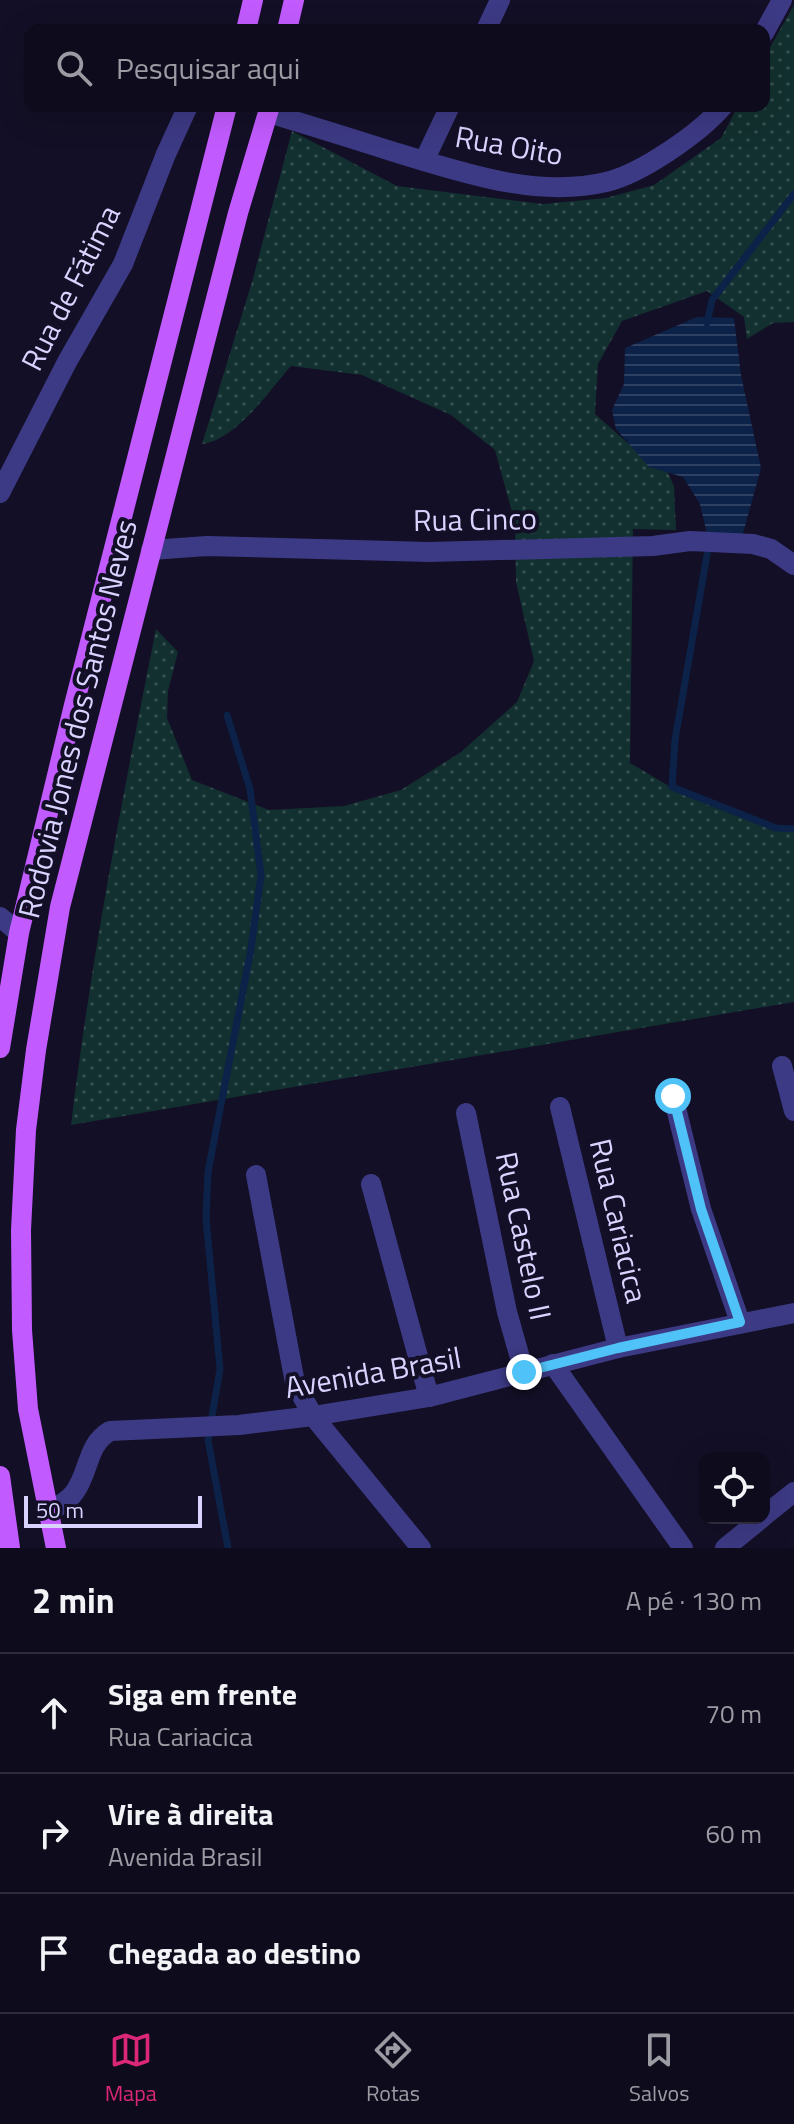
<!DOCTYPE html>
<html lang="pt">
<head>
<meta charset="utf-8">
<style>
  body { margin:0; font-family:"Titillium Web",sans-serif; background:#1c1929; color:#f1f3f6 }
  .controls { position:absolute; right:24px; bottom:24px; display:grid; overflow:hidden; border-radius:16px; box-shadow:0 8px 32px #0002 }
  .controls button { width:72px; height:72px; display:grid; place-items:center; padding:0; border:0; border-bottom:2px solid #2e2b3b; background:#0e0b1c; color:#f1f3f6; font:40px sans-serif }
  .scale { position:absolute; left:24px; bottom:20px; width:178px; box-sizing:border-box; padding-left:8px; border:4px solid #d9d4ff; border-top:0; font-size:22px; line-height:28px; white-space:nowrap; color:#d9d4ff; -webkit-text-stroke:6px #130f26; paint-order:stroke }
  .stop { position:absolute; width:24px; height:24px; margin:-18px; border:6px solid #4fc3f7; border-radius:50%; background:#fff }
  .stop.end { background:#4fc3f7; border-color:#fff; box-shadow:0 2px 8px #0008 }
  .list { margin:0; padding:0; list-style:none }
  h2 { display:flex; justify-content:space-between; align-items:center; height:104px; margin:0; padding:0 32px; font-size:34px }
  h2 small { font-size:26px; font-weight:400; color:#9b9ba3 }
  .list li { display:grid; grid-template-columns:52px 1fr auto; gap:24px; align-items:center; box-sizing:border-box; height:120px; padding:0 32px; border-top:2px solid #2e2b3b }
  .list b { display:block; font-size:30px; white-space:nowrap }
  .list p { margin:0; font-size:26px; white-space:nowrap; color:#9b9ba3 }
  .list em { font-size:26px; font-style:normal; color:#9b9ba3 }
  .icon { flex:none; width:44px; height:44px; fill:none; stroke:currentColor; stroke-width:2; stroke-linecap:round; stroke-linejoin:round }
  .map { position:relative; flex:none; width:794px; height:1548px; overflow:hidden }
  .search { position:absolute; background:#0e0b1c; box-shadow:0 8px 32px #0002; left:24px; right:24px; top:24px; height:88px; display:flex; align-items:center; gap:20px; box-sizing:border-box; padding:0 28px; border-radius:16px; color:#9b9ba3; font-size:30px }
  .sheet { height:464px; background:#0e0b1c }
  nav { display:flex; justify-content:space-around; align-items:center; box-sizing:border-box; height:112px; border-top:2px solid #2e2b3b; background:#0e0b1c; font-size:22px; color:#9b9ba3 }
  nav a { display:grid; justify-items:center; gap:4px }
  nav .on { color:#db2777 }
  .map>svg:first-child { display:block }
  .grass { fill:url(#grass-dots) }
  .water { fill:url(#water-rules) }
  .lines { fill:none; stroke-linecap:round; stroke-linejoin:round }
  .stream { stroke:#0c2248; stroke-width:7 }
  .street { stroke:#3d3a85; stroke-width:20 }
  .primary { stroke:#c25bff; stroke-width:20 }
  .route { stroke:#4fc3f7; stroke-width:10 }
  .labels { text-anchor:middle; stroke-width:8; stroke-linejoin:round; paint-order:stroke }
  .street-label { font-size:30px; fill:#d9d4ff; stroke:#130f26 }
</style>
</head>
<body>
<div class="map">
<svg width="794" height="1548" viewBox="0 0 794 1548">
  <defs>
    <pattern id="grass-dots" width="8" height="8" patternUnits="userSpaceOnUse" patternTransform="scale(2)"><rect width="8" height="8" fill="#12302f"/><path d="M2 2h.1M6 6h.1" fill="none" stroke="#344d4e" stroke-width="1.8" stroke-linecap="round"/></pattern>
    <pattern id="water-rules" width="6" height="5" patternUnits="userSpaceOnUse" patternTransform="scale(2)"><rect width="6" height="5" fill="#0c2248"/><path d="M0 2.5h6" fill="none" stroke="#2f4163"/></pattern>
  </defs>
  <rect width="100%" height="100%" fill="#130f26"/>
  <!-- grass -->
  <path class="grass" d="M 794,5 L 794,322 L 773,323 L 747,339 L 744,317 L 707,291 L 622,321 L 598,364 L 595,414 L 630,445 L 666,469 L 674,486 L 676,530 L 633,529 L 630,763 L 674,789 L 752,819 L 794,830 L 794,1002 L 71,1125 C 91,958 123,794 156,629 L 178,652 L 168,691 L 167,718 L 192,780 L 269,810 L 344,806 L 401,790 L 461,752 L 517,702 L 534,661 L 516,582 L 515,523 L 495,450 L 451,415 L 362,375 L 291,366 C 269,391 236,440 202,444 L 252,282 L 292,131 L 397,186 L 543,204 L 606,198 L 654,185 L 721,138 L 738,106 L 764,106 L 764,58 Z"/>
  <!-- water -->
  <polygon class="water" points="697,317 734,318 741,375 761,468 742,537 708,538 700,504 683,477 649,467 616,429 612,410 624,384 625,348"/>
  <g class="lines">
    <!-- stream -->
    <g class="stream">
      <polyline points="707,323 712,300 794,194"/>
      <polyline points="709,543 675,740 672,787 776,828 794,829"/>
      <polyline points="227,715 250,789 261,875 251,949 208,1172 206,1218 220,1369 208,1440 228,1548"/>
    </g>
    <!-- street -->
    <g class="street">
      <polyline points="486,30 500,0"/>
      <polyline points="764,33 782,0"/>
      <path d="M 268,113 C 309,125 350,138 391,151 C 458,171 535,199 606,182 C 641,174 700,133 723,106"/>
      <polyline points="424,161 450,106"/>
      <polyline points="0,493 67,362 123,264 166,154 188,106"/>
      <polyline points="151,550 207,546 429,552 653,546 690,541 753,544 771,549 794,565"/>
      <polyline points="0,917 19,933"/>
      <polyline points="782,1066 794,1111"/>
      <polyline points="673,1096 701,1209 740,1322"/>
      <polyline points="560,1107 618,1348"/>
      <polyline points="466,1113 507,1312 524,1372"/>
      <polyline points="256,1175 295,1383 313,1416 421,1548"/>
      <polyline points="371,1184 429,1397"/>
      <polyline points="553,1364 683,1548"/>
      <path d="M 48,1512 C 57,1507 68,1501 74,1493 C 90,1472 86,1445 110,1431 L 239,1425 L 313,1416 L 429,1397 L 618,1348 L 794,1313"/>
      <polyline points="764,1516 794,1492"/>
      <polyline points="725,1548 762,1518"/>
    </g>
    <!-- primary -->
    <g class="primary">
      <polyline points="246,30 253,0"/>
      <polyline points="287,30 294,0"/>
      <polyline points="0,1048 19,933 74,705 227,106"/>
      <polyline points="0,1476 10,1548"/>
      <polyline points="56,1548 28,1409 22,1330 21,1230 26,1130 36,1050 60,907 238,213 270,106"/>
    </g>
  </g>
  <g class="lines">
    <!-- route -->
    <polyline class="route" points="524,1372 618,1348 740,1322 701,1209 673,1096"/>
  </g>
  <g class="labels">
    <!-- street labels -->
    <g class="street-label">
      <text transform="translate(509 146) rotate(10)" y="10">Rua Oito</text>
      <text transform="translate(71 288) rotate(-63)" y="10">Rua de Fátima</text>
      <text transform="translate(475 520) rotate(-1)" y="10">Rua Cinco</text>
      <text transform="translate(78 719) rotate(-76)" y="10">Rodovia Jones dos Santos Neves</text>
      <text transform="translate(618 1221) rotate(77)" y="10">Rua Cariacica</text>
      <text transform="translate(523 1236) rotate(78)" y="10">Rua Castelo II</text>
      <text transform="translate(373 1373) rotate(-10)" y="10">Avenida Brasil</text>
    </g>
  </g>
</svg>
<div class="controls">
<button><svg class="icon" aria-label="locate" viewBox="0 0 24 24"><circle cx="12" cy="12" r="6"/><path d="M12 2v4M12 18v4M2 12h4M18 12h4"/></svg></button>
</div>
<div class="scale">50 m</div>
<div class="stop" style="left:673px;top:1096px"></div>
<div class="stop end" style="left:524px;top:1372px"></div>
<div class="search"><svg class="icon" aria-label="search" viewBox="0 0 24 24"><circle cx="10" cy="10" r="6"/><path d="M15 15l6 6"/></svg>Pesquisar aqui</div>
</div>
<section class="sheet">
<h2>2 min<small>A pé · 130 m</small></h2>
<ul class="list">
<li><svg class="icon" aria-label="ahead" viewBox="0 0 24 24"><path d="M12 20V5M6 11l6-6 6 6"/></svg><div><b>Siga em frente</b><p>Rua Cariacica</p></div><em>70 m</em></li>
<li><svg class="icon" aria-label="right" viewBox="0 0 24 24"><path d="M7 20v-9h11M14 6l5 5-5 5"/></svg><div><b>Vire à direita</b><p>Avenida Brasil</p></div><em>60 m</em></li>
<li><svg class="icon" aria-label="arrive" viewBox="0 0 24 24"><path d="M6 21V4h12l-3 4 3 4H6"/></svg><div><b>Chegada ao destino</b></div></li>
</ul>
</section>
<nav>
<a class="on"><svg class="icon" aria-label="map" viewBox="0 0 24 24"><path d="M3 6l6-2 6 2 6-2v14l-6 2-6-2-6 2zM9 4v14M15 6v14"/></svg>Mapa</a>
<a><svg class="icon" aria-label="directions" viewBox="0 0 24 24"><path d="M12 3l9 9-9 9-9-9zM9 14v-3h6M13 9l2 2-2 2"/></svg>Rotas</a>
<a><svg class="icon" aria-label="saved" viewBox="0 0 24 24"><path d="M7 4h10v16l-5-4-5 4z"/></svg>Salvos</a>
</nav>
</body>
</html>
